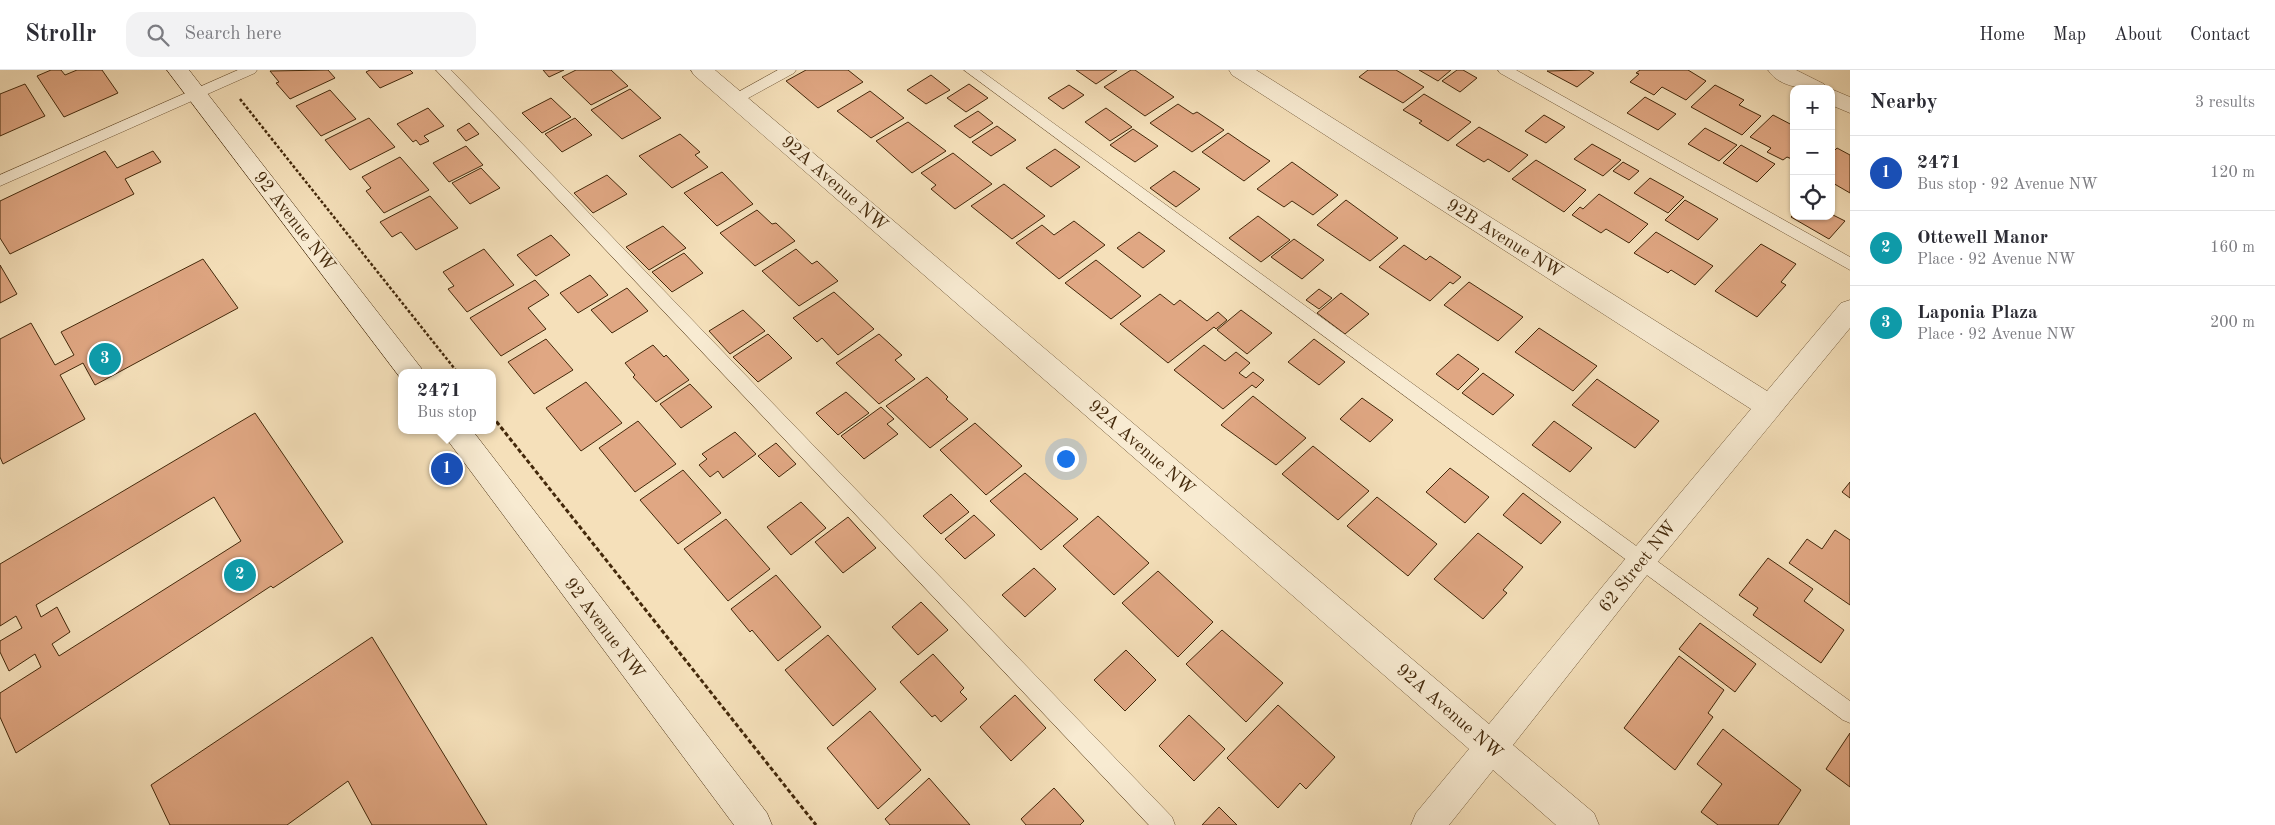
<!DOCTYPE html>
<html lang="en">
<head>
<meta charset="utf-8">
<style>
  body { margin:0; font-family:"Old Standard TT",serif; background:#f2f2f3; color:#2b2b33 }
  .controls { position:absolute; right:15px; top:15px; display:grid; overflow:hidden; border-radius:10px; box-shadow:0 1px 4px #0004 }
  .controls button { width:45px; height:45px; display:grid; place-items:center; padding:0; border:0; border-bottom:1px solid #e1e1e2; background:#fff; color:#2b2b33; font:25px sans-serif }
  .you { position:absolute; left:1065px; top:388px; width:18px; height:18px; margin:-12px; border:4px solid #fff; border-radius:50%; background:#1a73e8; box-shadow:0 0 0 8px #1a73e833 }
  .badge { display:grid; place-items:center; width:32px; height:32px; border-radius:50%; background:#7c3aed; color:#fff; font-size:16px; font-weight:700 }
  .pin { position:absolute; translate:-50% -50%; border:2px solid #fff; box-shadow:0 1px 5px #0006 }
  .popup { position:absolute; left:398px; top:299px; width:98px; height:65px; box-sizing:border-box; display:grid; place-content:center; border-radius:10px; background:#fff; filter:drop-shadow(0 1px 4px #0005); font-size:16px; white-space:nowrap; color:#7c7c81 }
  .popup b { font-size:19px; color:#2b2b33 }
  .popup::after { content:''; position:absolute; left:50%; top:100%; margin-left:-10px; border:10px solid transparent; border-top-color:#fff }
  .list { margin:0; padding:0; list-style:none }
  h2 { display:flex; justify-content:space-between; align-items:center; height:65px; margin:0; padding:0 20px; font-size:21px }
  h2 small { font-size:16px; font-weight:400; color:#7c7c81 }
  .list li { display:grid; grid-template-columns:32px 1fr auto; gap:15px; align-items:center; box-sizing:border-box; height:75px; padding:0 20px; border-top:1px solid #e1e1e2 }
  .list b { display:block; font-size:19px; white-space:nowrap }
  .list p { margin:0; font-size:16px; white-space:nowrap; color:#7c7c81 }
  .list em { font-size:16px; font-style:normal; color:#7c7c81 }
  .icon { flex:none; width:28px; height:28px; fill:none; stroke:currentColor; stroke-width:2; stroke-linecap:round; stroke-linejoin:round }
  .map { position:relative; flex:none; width:1850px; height:755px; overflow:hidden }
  header { display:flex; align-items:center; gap:30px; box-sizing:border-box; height:70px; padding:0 25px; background:#fff; border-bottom:1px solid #e1e1e2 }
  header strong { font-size:24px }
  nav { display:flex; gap:28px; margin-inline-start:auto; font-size:18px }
  .search { width:350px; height:45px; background:#f2f2f3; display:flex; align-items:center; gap:12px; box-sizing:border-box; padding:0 18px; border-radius:15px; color:#7c7c81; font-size:19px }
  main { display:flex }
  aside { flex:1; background:#fff }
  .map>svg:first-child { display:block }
  .building { fill:#e0a783; stroke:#44290b; fill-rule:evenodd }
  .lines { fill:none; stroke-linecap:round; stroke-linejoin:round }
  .lane-casing { stroke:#705737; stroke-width:1 }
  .street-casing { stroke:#705737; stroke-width:1 }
  .secondary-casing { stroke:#44290b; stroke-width:1 }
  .path-far1 { stroke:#44290b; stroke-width:2.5; stroke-dasharray:3 2; stroke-linecap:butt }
  .path { stroke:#44290b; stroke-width:3; stroke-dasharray:4.5 2.5; stroke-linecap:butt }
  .lane { fill:#f8ebd2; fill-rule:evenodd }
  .street { fill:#f8ebd2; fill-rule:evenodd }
  .secondary { fill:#f8ebd2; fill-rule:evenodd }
  .labels { text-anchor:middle; stroke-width:5; stroke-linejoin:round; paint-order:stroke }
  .street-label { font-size:18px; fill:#44290b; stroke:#f8ebd2 }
</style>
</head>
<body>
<header>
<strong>Strollr</strong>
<div class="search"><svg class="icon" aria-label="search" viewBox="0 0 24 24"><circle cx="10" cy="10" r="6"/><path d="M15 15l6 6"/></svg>Search here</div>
<nav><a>Home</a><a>Map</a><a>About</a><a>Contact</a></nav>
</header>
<main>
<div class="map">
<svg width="1850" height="755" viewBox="0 0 1850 755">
  <rect width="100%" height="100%" fill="#f5e0ba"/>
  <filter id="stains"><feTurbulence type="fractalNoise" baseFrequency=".004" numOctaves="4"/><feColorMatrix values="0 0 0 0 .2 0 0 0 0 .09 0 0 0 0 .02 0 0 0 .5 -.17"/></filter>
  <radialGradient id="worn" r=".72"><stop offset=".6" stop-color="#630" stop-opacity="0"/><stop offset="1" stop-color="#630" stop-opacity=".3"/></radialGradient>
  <!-- building -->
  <g class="building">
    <polygon points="51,0 61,0 65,5 77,0 102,0 118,23 64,47 37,6"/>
    <polygon points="328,0 335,8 290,29 276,13 279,12 270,1"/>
    <polygon points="370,0 410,0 413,3 380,18 366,2"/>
    <polygon points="543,0 564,0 549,7"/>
    <polygon points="576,0 611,0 628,16 591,35 562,7"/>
    <polygon points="806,0 848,0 863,12 818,38 786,11"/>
    <polygon points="1076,0 1117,0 1096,14"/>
    <polygon points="1131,0 1135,0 1174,27 1145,46 1104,17"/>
    <polygon points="1368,0 1396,0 1424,17 1403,33 1359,7"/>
    <polygon points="1419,0 1451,0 1438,11"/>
    <polygon points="1457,0 1463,0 1477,8 1460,22 1442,11"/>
    <polygon points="1588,0 1594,3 1577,17 1547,1"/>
    <polygon points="1640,0 1688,0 1706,11 1686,30 1662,17 1654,25 1630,12 1639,4 1636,3"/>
    <polygon points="931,5 950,20 926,34 907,20"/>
    <polygon points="25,14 45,46 0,66 0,24"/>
    <polygon points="969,14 988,28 966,42 947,28"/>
    <polygon points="1069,15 1084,25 1063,39 1048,28"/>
    <polygon points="1715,15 1744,30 1739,35 1761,46 1742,65 1691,37"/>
    <polygon points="630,19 661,48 622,69 591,40"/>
    <polygon points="330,20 356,49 321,66 296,36"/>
    <polygon points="870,21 904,48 871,68 837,41"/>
    <polygon points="1424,24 1471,52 1448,71 1419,53 1422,51 1403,40"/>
    <polygon points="1645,27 1676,44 1658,60 1627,43"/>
    <polygon points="551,28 571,47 542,63 522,43"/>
    <polygon points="1178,34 1193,44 1197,42 1224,60 1192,82 1150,53"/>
    <polygon points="428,38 444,56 424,66 429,71 420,75 416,70 413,72 397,54"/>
    <polygon points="1106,38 1132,57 1110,71 1085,52"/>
    <polygon points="978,41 993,53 970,68 954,56"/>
    <polygon points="1544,45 1565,57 1546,73 1525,61"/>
    <polygon points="1773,45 1794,56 1794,90 1787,87 1783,90 1767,82 1771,78 1750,67"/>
    <polygon points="369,48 395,77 350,100 325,70"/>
    <polygon points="575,48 592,65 562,82 545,64"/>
    <polygon points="908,52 946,81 912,103 876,71"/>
    <polygon points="469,53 479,64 466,71 457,60"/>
    <polygon points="997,56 1016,70 991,86 972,72"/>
    <polygon points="1479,57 1528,85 1509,102 1488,89 1484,92 1456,75"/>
    <polygon points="1705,58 1737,75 1719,91 1688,74"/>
    <polygon points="1133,59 1158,76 1135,92 1110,75"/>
    <polygon points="1228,63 1247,76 1270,91 1244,111 1202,82"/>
    <polygon points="680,64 700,82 695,85 708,97 672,118 639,86"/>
    <polygon points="1592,74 1621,90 1603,106 1574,89"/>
    <polygon points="1741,75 1775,94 1757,112 1723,93"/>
    <polygon points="466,76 483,95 449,112 433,93"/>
    <polygon points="1837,78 1850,85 1850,123 1831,112 1831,84"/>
    <polygon points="1055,79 1080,97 1051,117 1026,98"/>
    <polygon points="105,81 117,98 153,81 161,92 125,109 134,124 10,184 0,168 0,131"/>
    <polygon points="953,83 992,114 955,139 931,119 936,115 921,103"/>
    <polygon points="400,87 429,120 384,143 366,121 371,118 362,107"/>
    <polygon points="1536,90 1586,120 1564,142 1512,109"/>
    <polygon points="1292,92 1338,125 1313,145 1292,131 1284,137 1257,119"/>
    <polygon points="1623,92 1639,101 1629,110 1613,101"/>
    <polygon points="481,98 500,118 470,134 452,113"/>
    <polygon points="1174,101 1200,119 1176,137 1150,118"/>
    <polygon points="722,102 753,134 717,156 684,123"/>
    <polygon points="607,105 627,124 593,143 574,123"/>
    <polygon points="1650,108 1684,127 1668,143 1634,123"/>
    <polygon points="1004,114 1045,146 1012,169 971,136"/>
    <polygon points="1599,124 1648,154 1629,173 1606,159 1601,163 1572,145 1580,137 1583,139"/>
    <polygon points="430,126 458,158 416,180 401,162 392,167 380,152"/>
    <polygon points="1346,130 1398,168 1370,191 1317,155"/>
    <polygon points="1685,130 1718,149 1698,170 1665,150"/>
    <polygon points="757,140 772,154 776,153 795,171 755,196 720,163"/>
    <polygon points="1794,144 1794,146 1831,146 1831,144 1845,151 1829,169 1791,147"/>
    <polygon points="1258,146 1290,170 1261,192 1229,168"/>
    <polygon points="1074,151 1105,175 1059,209 1016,173 1042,155 1054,165"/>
    <polygon points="663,156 686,178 649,200 626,177"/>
    <polygon points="1139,162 1165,181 1143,198 1117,178"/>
    <polygon points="1656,162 1713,196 1695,215 1671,200 1668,203 1634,183"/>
    <polygon points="551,165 570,185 536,206 517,185"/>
    <polygon points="1294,169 1324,190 1302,209 1271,187"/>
    <polygon points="1761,174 1796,194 1781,212 1786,215 1757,247 1715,221"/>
    <polygon points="1404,175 1426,190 1430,186 1461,207 1453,214 1450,212 1430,231 1379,197"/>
    <polygon points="484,179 514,215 467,242 448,219 454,216 443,202"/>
    <polygon points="796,179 812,194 817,191 838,211 799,236 762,201"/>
    <polygon points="684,183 703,203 672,222 652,202"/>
    <polygon points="203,189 238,238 95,315 83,293 60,305 85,349 3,394 0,387 0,269 31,253 55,295 74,285 61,262"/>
    <polygon points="1096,190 1141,226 1111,249 1065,213"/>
    <polygon points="0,195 17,224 0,233"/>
    <polygon points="590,205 608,225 578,243 560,223"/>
    <polygon points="535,210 549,225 528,238 546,259 501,286 470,248"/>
    <polygon points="1469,212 1523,247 1498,271 1444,235"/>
    <polygon points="627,218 648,241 612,263 591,240"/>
    <polygon points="1319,219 1332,228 1319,239 1306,230"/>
    <polygon points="834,222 874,259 838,285 822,268 817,272 793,248"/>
    <polygon points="1341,223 1369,244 1345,264 1317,243"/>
    <polygon points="1160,224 1174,235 1180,230 1207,251 1218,242 1227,250 1216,259 1214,257 1168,293 1120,254"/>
    <polygon points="743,240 765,261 730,284 709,261"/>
    <polygon points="1241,240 1272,263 1247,284 1217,260"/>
    <polygon points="1539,258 1597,296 1573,321 1515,282"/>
    <polygon points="768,264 792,288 758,312 733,287"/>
    <polygon points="879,264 902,285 895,290 915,309 879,334 836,293"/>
    <polygon points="546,269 573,300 534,324 508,292"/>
    <polygon points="1314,269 1345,292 1319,315 1288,292"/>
    <polygon points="653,275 664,287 666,285 689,310 656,332 633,307 635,305 625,293"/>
    <polygon points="1204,275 1225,291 1236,282 1250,293 1239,303 1246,308 1253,302 1264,310 1256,318 1252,315 1223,339 1174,300"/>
    <polygon points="1458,284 1479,299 1458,320 1436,304"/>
    <polygon points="1483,303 1514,325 1493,345 1462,323"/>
    <polygon points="927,307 948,327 946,329 968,349 930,378 886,336"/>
    <polygon points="1597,309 1659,351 1635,378 1572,335"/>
    <polygon points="586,312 622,353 581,381 546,338"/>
    <polygon points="690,314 712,337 681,358 660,334"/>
    <polygon points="846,322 869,343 838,365 816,343"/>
    <polygon points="1253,326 1306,368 1276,395 1221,355"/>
    <polygon points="1362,328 1393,350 1370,372 1340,349"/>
    <polygon points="881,337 894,349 887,354 898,364 864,389 841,366"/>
    <path d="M 255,343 L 343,472 L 273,518 L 271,516 L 16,683 L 0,647 L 0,623 L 41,597 L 35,584 L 9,601 L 0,582 L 0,571 L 22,558 L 16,546 L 0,556 L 0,494 ZM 214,427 L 241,471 L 59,586 L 52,574 L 70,562 L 57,537 L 41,547 L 36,535 Z"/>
    <polygon points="638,351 676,394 635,422 599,378"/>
    <polygon points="1554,351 1592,378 1570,402 1532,375"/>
    <polygon points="975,353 1022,396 986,425 940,380"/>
    <polygon points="735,362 756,384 723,408 718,401 710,407 699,395 707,389 702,384"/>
    <polygon points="776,373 796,394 779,407 758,386"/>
    <polygon points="1313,376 1369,421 1338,450 1282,404"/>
    <polygon points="1450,398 1489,427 1465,453 1426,422"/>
    <polygon points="683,400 721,443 678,474 640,430"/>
    <polygon points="1025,403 1078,449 1041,480 990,431"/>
    <polygon points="1850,412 1850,428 1842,422"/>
    <polygon points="1523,423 1561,452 1541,474 1503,445"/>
    <polygon points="951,424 969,442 941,464 923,446"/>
    <polygon points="1377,427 1437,474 1408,506 1347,456"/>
    <polygon points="801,432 826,458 791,485 767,457"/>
    <polygon points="974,445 995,465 965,489 945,469"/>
    <polygon points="1098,446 1149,493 1114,525 1063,476"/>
    <polygon points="848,447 876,478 843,503 815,472"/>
    <polygon points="726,449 770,499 728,531 684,479"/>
    <polygon points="1835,460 1850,470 1850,535 1789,493 1807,469 1822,479"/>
    <polygon points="1478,463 1523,497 1503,520 1507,523 1483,549 1434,509"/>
    <polygon points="1768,488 1813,519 1804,531 1844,560 1821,593 1753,545 1758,538 1739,525"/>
    <polygon points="1034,498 1056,519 1025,547 1002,525"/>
    <polygon points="1158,501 1213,552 1178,587 1122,533"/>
    <polygon points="776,505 821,557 778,591 752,560 750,562 731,539"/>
    <polygon points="921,532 948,560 918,585 892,557"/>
    <polygon points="1700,553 1756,594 1735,622 1679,579"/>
    <polygon points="1222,560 1283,613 1246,652 1186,594"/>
    <polygon points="828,565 876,619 833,656 785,600"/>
    <polygon points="372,567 487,755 372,755 348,711 287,755 170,755 151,715"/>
    <polygon points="1126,580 1156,610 1125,641 1094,610"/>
    <polygon points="933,584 964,618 960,622 967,629 941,652 935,645 932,647 900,612"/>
    <polygon points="1679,586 1724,620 1708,643 1713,647 1675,700 1624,658"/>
    <polygon points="1015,625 1046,658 1011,691 980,657"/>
    <polygon points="1278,635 1335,687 1306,719 1300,713 1278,738 1227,688"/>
    <polygon points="870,641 921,700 878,739 827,678"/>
    <polygon points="1189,645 1225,679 1194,711 1159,676"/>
    <polygon points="1723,659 1801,720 1778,755 1718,755 1701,742 1722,714 1697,694"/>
    <polygon points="1850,663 1850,717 1826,699"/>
    <polygon points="929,708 970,755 890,755 885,749"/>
    <polygon points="1054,718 1084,751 1080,755 1026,755 1021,749"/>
    <polygon points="1219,737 1237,755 1202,755"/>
  </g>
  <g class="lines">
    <!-- lane casing -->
    <g class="lane-casing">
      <g id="lane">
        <polygon points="238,0 257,0 255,3 0,116 0,105"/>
        <polygon points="436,0 451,0 1172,747 1175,755 1149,755"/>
        <polygon points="778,0 796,0 794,3 741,32 731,32 729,29 731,26"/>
        <polygon points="964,0 980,0 1850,631 1850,653 1843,650"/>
        <polygon points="1498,0 1516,0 1850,187 1850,200 1500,3"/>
      </g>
    </g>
    <!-- street casing -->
    <g class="street-casing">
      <g id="street">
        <polygon points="691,0 715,0 1489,654 1631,482 1751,339 1232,5 1229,0 1256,0 1767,321 1841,233 1850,230 1850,258 1651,500 1513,675 1594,743 1599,755 1556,755 1493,700 1449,755 1411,755 1416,743 1469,679 694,5"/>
        <path d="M 1768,0 L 1796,0 L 1824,14 L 1827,19 C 1807,19 1780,19 1768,0 Z"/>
        <polygon points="1831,19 1850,27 1850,43 1831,35"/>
      </g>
    </g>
    <!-- secondary casing -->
    <g class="secondary-casing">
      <g id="secondary">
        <polygon points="167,0 189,0 425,303 402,303 402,310"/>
        <polygon points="443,360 472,360 767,743 772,755 734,755 446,368"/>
      </g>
    </g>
    <!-- path-far1 -->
    <polyline class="path-far1" points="240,29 458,303"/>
    <!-- path -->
    <polyline class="path" points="492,346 816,755"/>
    <!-- lane -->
    <use href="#lane" class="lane"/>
    <!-- street -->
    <use href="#street" class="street"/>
    <!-- secondary -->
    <use href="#secondary" class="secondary"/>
  </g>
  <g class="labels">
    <!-- street labels -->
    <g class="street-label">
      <text transform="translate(835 113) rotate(41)" y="6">92A Avenue NW</text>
      <text transform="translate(295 151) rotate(52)" y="6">92 Avenue NW</text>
      <text transform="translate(1505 168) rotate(32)" y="6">92B Avenue NW</text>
      <text transform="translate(1142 377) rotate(41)" y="6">92A Avenue NW</text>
      <text transform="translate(1637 496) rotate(-51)" y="6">62 Street NW</text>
      <text transform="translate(605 558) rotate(53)" y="6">92 Avenue NW</text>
      <text transform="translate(1450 641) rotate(41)" y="6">92A Avenue NW</text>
    </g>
  </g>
  <rect width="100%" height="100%" filter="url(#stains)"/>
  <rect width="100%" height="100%" fill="url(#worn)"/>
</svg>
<div class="controls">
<button>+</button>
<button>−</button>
<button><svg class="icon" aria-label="locate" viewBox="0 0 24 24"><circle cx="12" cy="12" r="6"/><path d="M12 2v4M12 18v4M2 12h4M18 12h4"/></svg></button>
</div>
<div class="you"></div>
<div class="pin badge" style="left:447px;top:399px;background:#1a4fb4">1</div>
<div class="popup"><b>2471</b>Bus stop</div>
<div class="pin badge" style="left:240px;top:505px;background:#0f9aa8">2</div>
<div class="pin badge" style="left:105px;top:289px;background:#0f9aa8">3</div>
</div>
<aside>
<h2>Nearby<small>3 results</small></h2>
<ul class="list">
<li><span class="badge" style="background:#1a4fb4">1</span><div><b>2471</b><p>Bus stop · 92 Avenue NW</p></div><em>120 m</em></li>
<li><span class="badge" style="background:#0f9aa8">2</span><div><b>Ottewell Manor</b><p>Place · 92 Avenue NW</p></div><em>160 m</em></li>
<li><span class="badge" style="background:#0f9aa8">3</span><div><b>Laponia Plaza</b><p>Place · 92 Avenue NW</p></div><em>200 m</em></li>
</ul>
</aside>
</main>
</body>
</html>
